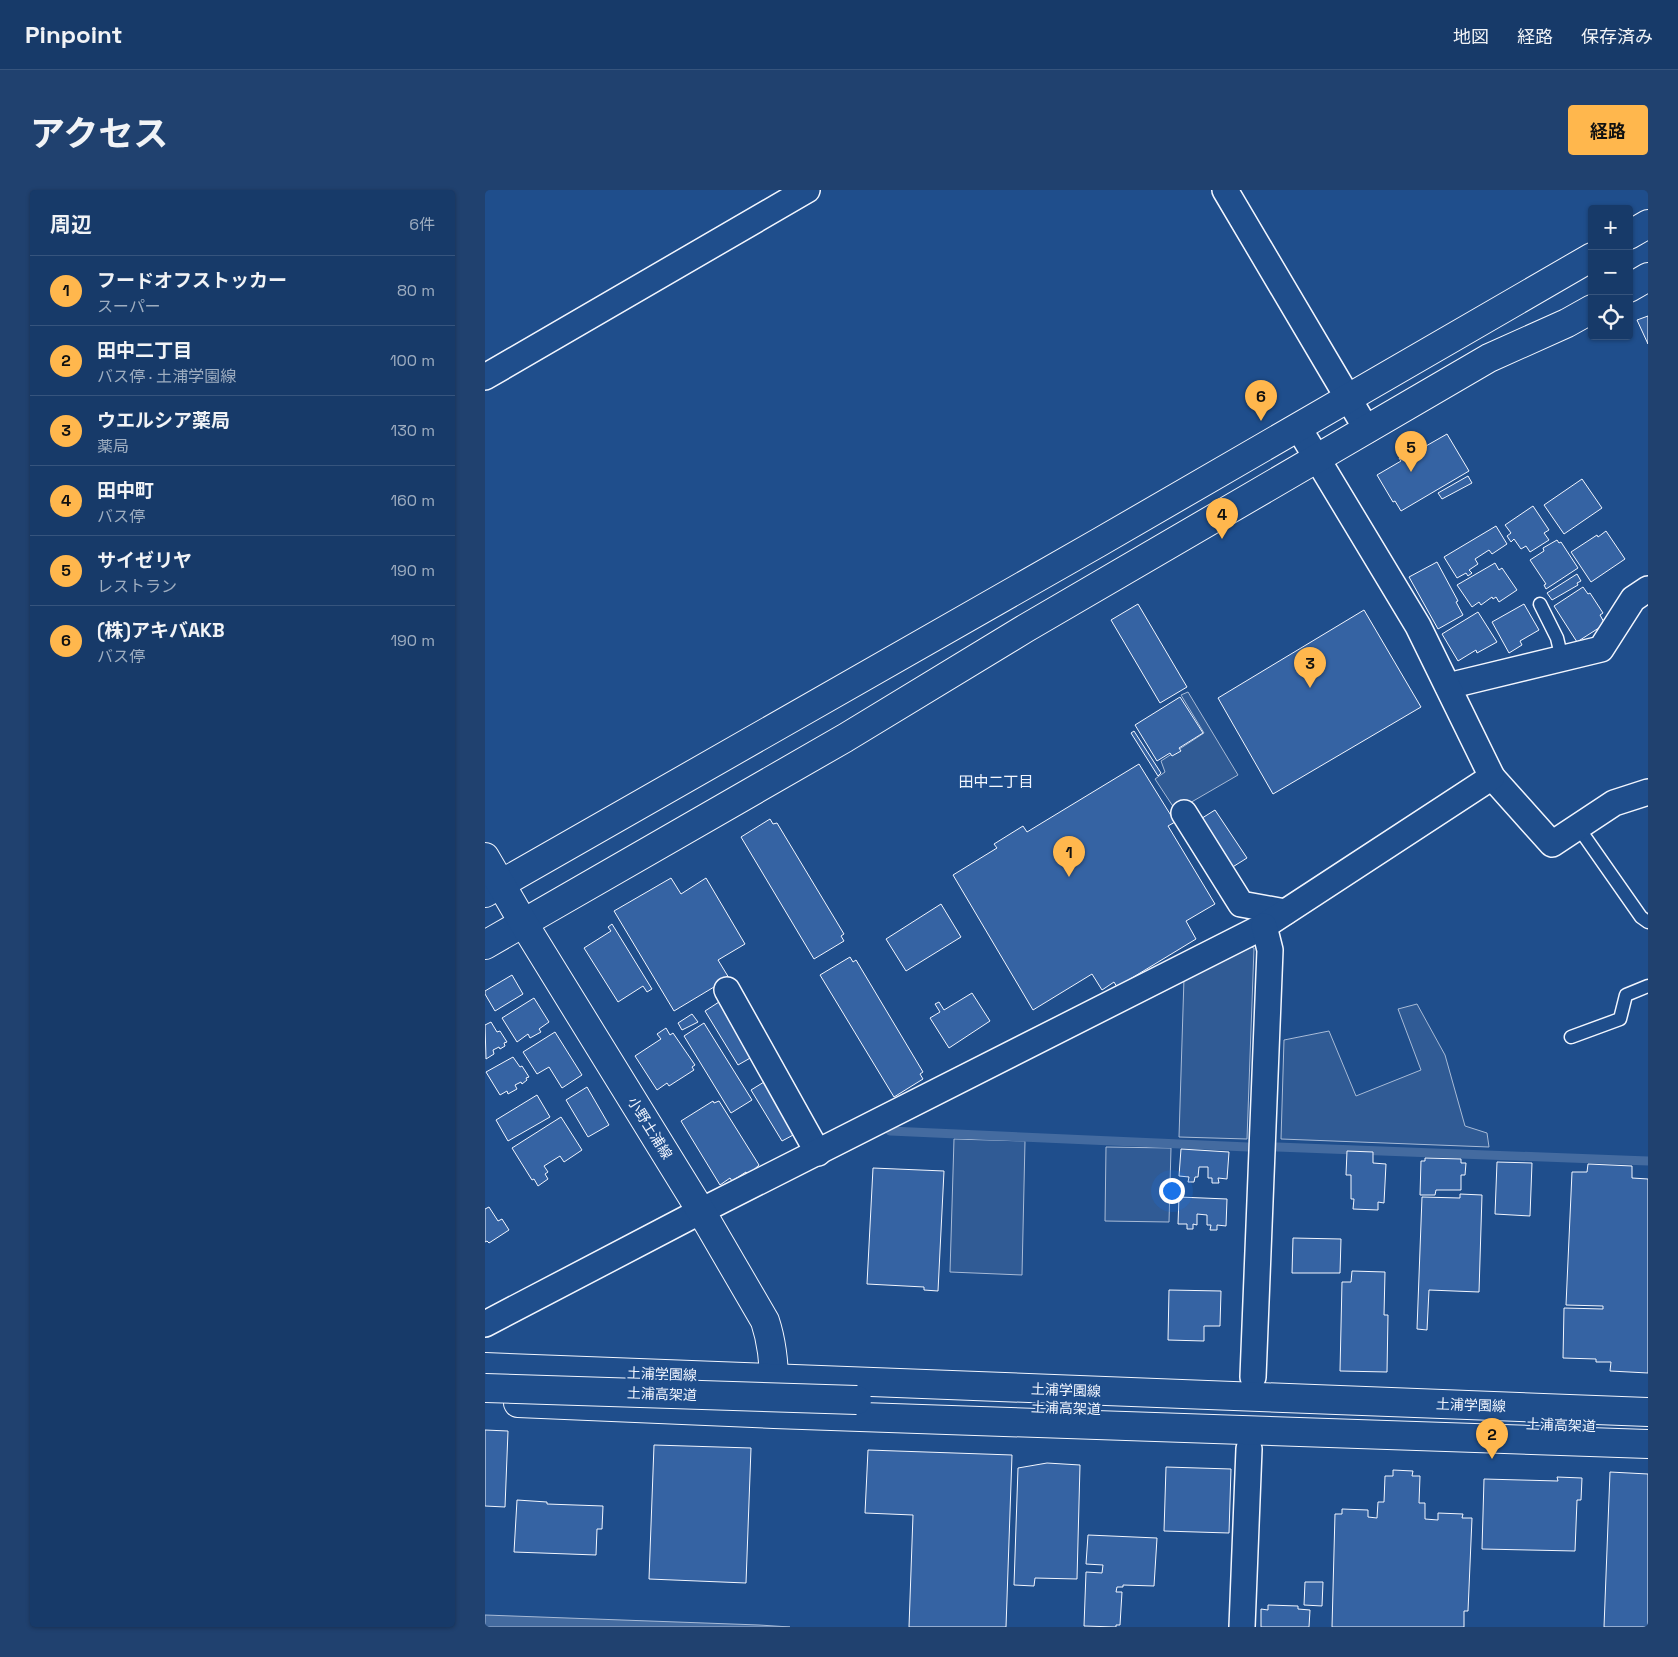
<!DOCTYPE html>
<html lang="ja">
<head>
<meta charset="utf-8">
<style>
  body { margin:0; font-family:"Space Grotesk","Noto Sans JP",sans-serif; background:#20416f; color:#f1f3f6 }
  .controls { position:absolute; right:15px; top:15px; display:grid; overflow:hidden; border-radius:5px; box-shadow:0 1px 4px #0004 }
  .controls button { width:45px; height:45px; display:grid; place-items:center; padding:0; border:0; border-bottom:1px solid #36547d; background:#173a69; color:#f1f3f6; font:25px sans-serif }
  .you { position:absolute; left:686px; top:1000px; width:18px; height:18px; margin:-12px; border:4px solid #fff; border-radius:50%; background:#1a73e8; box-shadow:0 0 0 8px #1a73e833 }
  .badge { display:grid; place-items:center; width:32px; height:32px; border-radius:50%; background:#ffb74d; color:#111; font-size:16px; font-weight:700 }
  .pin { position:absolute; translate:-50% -41px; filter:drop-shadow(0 1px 2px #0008) }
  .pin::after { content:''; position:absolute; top:26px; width:18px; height:15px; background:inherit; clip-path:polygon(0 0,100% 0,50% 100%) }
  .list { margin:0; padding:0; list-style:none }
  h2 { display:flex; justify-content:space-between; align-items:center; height:65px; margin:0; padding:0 20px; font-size:21px }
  h2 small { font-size:16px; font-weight:400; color:#9eadc0 }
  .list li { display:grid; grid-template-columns:32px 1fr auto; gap:15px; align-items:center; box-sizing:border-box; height:70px; padding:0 20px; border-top:1px solid #36547d }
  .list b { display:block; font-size:19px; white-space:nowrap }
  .list p { margin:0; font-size:16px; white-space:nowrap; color:#9eadc0 }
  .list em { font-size:16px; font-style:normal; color:#9eadc0 }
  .icon { flex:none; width:28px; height:28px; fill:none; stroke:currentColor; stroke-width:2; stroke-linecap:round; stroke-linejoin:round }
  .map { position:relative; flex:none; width:1163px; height:1437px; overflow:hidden; border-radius:5px }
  header { display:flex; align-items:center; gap:30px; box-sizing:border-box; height:70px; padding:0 25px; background:#173a69; border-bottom:1px solid #36547d }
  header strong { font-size:24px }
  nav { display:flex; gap:28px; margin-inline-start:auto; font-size:18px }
  .intro { display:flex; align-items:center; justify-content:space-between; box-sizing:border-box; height:120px; padding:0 30px }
  h1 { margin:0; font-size:35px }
  .button { padding:12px 22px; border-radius:5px; background:#ffb74d; color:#111; font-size:18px; font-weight:700 }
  main { display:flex; gap:30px; padding:0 30px }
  aside { flex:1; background:#173a69; border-radius:5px; box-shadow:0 1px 4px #0004 }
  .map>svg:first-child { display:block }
  .green { fill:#305b95; stroke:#a8bbd7 }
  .water { fill:#446ba0; stroke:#a8bbd7 }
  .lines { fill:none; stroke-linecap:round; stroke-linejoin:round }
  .stream { stroke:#446ba0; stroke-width:9 }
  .building { fill:#3563a3; stroke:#f2f6ff }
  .service-casing { stroke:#f2f6ff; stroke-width:15 }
  .minor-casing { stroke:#f2f6ff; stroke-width:28 }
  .tertiary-casing { stroke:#f2f6ff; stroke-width:30 }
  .secondary-casing { stroke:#f2f6ff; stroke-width:30 }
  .primary-casing { stroke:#f2f6ff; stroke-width:30 }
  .service { stroke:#1f4e8c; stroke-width:12 }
  .minor { stroke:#1f4e8c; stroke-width:25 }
  .tertiary { stroke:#1f4e8c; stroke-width:28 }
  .secondary { stroke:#1f4e8c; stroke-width:28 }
  .primary { stroke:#1f4e8c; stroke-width:28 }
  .primary-bridge-casing { stroke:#f2f6ff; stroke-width:30; stroke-linecap:butt }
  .primary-bridge { stroke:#1f4e8c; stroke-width:28 }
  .labels { text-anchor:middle; stroke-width:4; stroke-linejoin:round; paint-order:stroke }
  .street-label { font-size:14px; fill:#f2f6ff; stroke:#1f4e8c }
  .neighbourhood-label { font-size:15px; fill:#f2f6ff; stroke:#1f4e8c }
</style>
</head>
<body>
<header>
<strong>Pinpoint</strong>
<nav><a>地図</a><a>経路</a><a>保存済み</a></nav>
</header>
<div class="intro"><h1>アクセス</h1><a class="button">経路</a></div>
<main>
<aside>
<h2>周辺<small>6件</small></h2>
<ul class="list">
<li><span class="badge">1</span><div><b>フードオフストッカー</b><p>スーパー</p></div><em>80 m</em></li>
<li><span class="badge">2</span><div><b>田中二丁目</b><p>バス停 · 土浦学園線</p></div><em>100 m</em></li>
<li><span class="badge">3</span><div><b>ウエルシア薬局</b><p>薬局</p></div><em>130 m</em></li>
<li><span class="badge">4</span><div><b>田中町</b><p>バス停</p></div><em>160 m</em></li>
<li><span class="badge">5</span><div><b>サイゼリヤ</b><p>レストラン</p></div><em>190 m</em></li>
<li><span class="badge">6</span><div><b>(株)アキバAKB</b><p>バス停</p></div><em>190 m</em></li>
</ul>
</aside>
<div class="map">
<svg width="1163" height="1437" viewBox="0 0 1163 1437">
  <rect width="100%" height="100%" fill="#1f4e8c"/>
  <!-- green -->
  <g class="green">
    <polygon points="703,502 753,585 691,621 670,589 680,582 676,571 719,543 696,505"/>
    <polygon points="760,755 769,758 762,949 694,947 699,788"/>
    <polygon points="932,814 960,865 980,936 1002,943 1004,957 796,949 799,850 844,841 871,906 936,880 913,819"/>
    <polygon points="469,949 540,951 537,1085 465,1082"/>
    <polygon points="621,957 686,958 684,1032 620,1031"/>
  </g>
  <!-- water -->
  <polygon class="water" points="0,1425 274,1435 305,1437 0,1437"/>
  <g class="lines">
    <!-- stream -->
    <g class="stream">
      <polyline points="405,941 763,957"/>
      <polyline points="792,957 1163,971"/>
    </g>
  </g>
  <!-- building -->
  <g class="building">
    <polygon points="1163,126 1163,154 1152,130"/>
    <polygon points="962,244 984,281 916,321 910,311 908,312 892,285 916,271 914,268 925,261 927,264"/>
    <polygon points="983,286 987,293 957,309 953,303"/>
    <polygon points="1097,289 1117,318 1079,344 1059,315"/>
    <polygon points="1048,316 1064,340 1059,343 1064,350 1045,362 1041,356 1036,359 1029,349 1026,352 1022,346 1026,343 1020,335"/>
    <polygon points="1011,336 1022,354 1007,364 1004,360 990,369 993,374 984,380 987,383 983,386 981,383 972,388 959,367"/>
    <polygon points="1121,341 1140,369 1106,392 1086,362 1112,345 1113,347"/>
    <polygon points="1072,350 1074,353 1076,352 1093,378 1061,399 1059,395 1061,394 1045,370 1059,361 1058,358"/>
    <polygon points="952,372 973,411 971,412 978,425 953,439 924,387"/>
    <polygon points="1010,373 1014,380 1017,378 1032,400 1014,412 1011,407 1008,409 1007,407 996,415 994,412 987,417 972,395"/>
    <polygon points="1092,384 1096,391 1092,393 1093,395 1067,410 1062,403"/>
    <polygon points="1098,397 1103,404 1105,403 1118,423 1115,425 1120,434 1092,452 1069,416"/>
    <polygon points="653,414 702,497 675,513 626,430"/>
    <polygon points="1039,414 1054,440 1035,451 1037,455 1024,463 1007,432"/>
    <polygon points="879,420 936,517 788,604 733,508"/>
    <polygon points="993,422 1012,452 992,463 991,460 973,471 957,444"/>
    <polygon points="695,507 718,543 694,558 696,561 687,566 685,563 672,571 650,535"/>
    <polygon points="649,541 676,583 673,586 646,543"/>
    <polygon points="654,574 690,632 683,636 730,714 701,731 711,749 632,797 629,792 617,800 607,784 548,820 468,685 512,658 509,654 538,636 542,642"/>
    <polygon points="730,620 762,668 746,678 714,630"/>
    <polygon points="285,629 288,634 292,633 359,744 356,746 359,751 329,769 256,647"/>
    <polygon points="186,688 196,704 221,688 260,754 233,770 244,788 189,821 129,721"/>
    <polygon points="456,714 476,747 421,781 401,749"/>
    <polygon points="127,734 167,799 162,802 158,796 133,812 99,758 126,741 123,737"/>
    <polygon points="365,767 368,772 371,770 438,882 435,884 438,889 409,907 335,785"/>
    <polygon points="27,785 38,804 10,821 0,804 0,801"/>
    <polygon points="487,803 505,831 464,858 445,828 455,822 450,814 454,812 459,820"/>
    <polygon points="49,808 64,832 54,839 56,842 45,848 43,844 32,852 17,828"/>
    <polygon points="234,812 267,867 253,875 220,821"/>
    <polygon points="207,824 213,832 197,840 193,833"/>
    <polygon points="6,832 12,842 15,841 22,852 19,853 20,856 15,859 14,857 8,860 9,864 1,869 0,835"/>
    <polygon points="219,833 267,910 246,923 199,846"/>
    <polygon points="181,838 185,845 188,843 210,875 207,877 209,880 184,896 182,893 172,900 150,866 176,849 172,844"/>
    <polygon points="70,842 97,885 77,898 64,877 52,884 38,862"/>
    <polygon points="28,867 35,877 37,876 44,887 41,888 42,890 37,894 36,892 30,895 32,899 23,904 22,901 15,905 1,882"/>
    <polygon points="279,892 310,944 297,951 266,900"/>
    <polygon points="102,897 124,935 103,947 81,910"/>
    <polygon points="52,905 65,927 23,951 11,930"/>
    <polygon points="228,911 229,913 234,911 274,975 263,985 261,982 247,991 245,988 235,995 196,931"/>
    <polygon points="76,927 97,960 79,972 75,966 59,976 63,982 60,984 63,989 53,996 49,989 47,990 27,958"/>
    <polygon points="696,959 744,962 742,989 733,988 734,993 727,993 727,988 723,988 723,977 714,977 713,987 710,987 709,992 703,992 704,987 694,986"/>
    <polygon points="862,961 888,962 888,973 901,974 899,1013 893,1012 893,1020 868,1019 869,1009 866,1009 866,985 861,985"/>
    <polygon points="940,968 976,969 976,973 981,973 980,985 976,985 976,1000 951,1000 950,1005 935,1005 936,971 940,971"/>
    <polygon points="1012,972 1047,973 1045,1026 1010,1024"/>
    <polygon points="1103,974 1147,976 1147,988 1163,989 1163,1183 1125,1181 1126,1172 1111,1172 1111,1169 1078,1168 1079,1118 1118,1119 1118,1116 1081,1115 1087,982 1102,982"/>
    <polygon points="388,978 459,981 453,1101 439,1100 439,1097 382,1094"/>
    <polygon points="975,1004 997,1005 994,1102 944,1100 942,1140 932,1139 937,1007 975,1008"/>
    <polygon points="694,1007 742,1009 741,1036 732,1035 732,1040 725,1040 726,1035 722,1035 722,1025 712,1024 712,1035 708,1034 708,1039 702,1039 702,1034 693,1034"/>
    <polygon points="4,1017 13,1031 17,1029 24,1040 4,1053 2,1051 0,1052 0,1019"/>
    <polygon points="808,1048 856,1049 855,1083 807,1083"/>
    <polygon points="867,1081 900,1082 899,1125 903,1125 902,1182 855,1181 857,1092 866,1092"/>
    <polygon points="684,1100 736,1101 735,1136 719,1136 719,1151 683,1150"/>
    <polygon points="0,1240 23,1241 20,1317 0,1316"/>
    <polygon points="169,1255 266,1258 261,1393 164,1389"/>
    <polygon points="383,1260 527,1265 521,1437 424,1437 428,1325 380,1323"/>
    <polygon points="562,1273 595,1275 592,1389 550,1388 549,1396 529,1395 533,1278"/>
    <polygon points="681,1277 746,1279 744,1343 679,1341"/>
    <polygon points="908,1280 928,1281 927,1286 935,1286 934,1313 940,1313 940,1329 953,1330 953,1323 978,1324 977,1328 987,1328 983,1421 979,1421 979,1437 847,1437 850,1324 857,1324 857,1319 883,1320 883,1327 892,1328 893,1312 899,1312 900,1286 908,1286"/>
    <polygon points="1125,1282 1163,1284 1163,1437 1119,1437"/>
    <polygon points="1072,1287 1097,1288 1096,1310 1092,1310 1090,1361 997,1359 999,1289 1073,1291"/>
    <polygon points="32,1310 62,1312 62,1314 118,1316 117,1339 112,1339 111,1365 29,1362"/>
    <polygon points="603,1345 672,1348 669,1396 638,1395 638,1397 632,1397 631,1402 637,1402 635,1435 631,1435 631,1437 599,1436 601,1382 617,1383 618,1375 601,1374"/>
    <polygon points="820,1392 838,1392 837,1416 819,1415"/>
    <polygon points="783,1415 813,1416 813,1419 825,1420 824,1437 776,1437 776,1419 783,1420"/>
  </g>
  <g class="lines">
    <!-- service casing -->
    <g class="service-casing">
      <g id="service">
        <polyline points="1055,414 1072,448 1077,469"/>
        <polyline points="1093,637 1156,727 1163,732"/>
        <polyline points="1086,847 1135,829 1141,805 1163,796"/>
      </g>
    </g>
    <!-- minor casing -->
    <g class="minor-casing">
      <g id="minor">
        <polyline points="740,0 882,240"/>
        <polyline points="0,187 322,0"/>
        <polyline points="963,496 1116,459 1148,409 1163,399"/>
        <polyline points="1007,587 1067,654 1129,613 1163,602"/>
        <polyline points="699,623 756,714 800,722"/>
        <polyline points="242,800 333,963"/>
        <polyline points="0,1134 216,1021 779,736 1007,587 933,436 813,237"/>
        <polyline points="768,1187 785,760 779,736"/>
        <polyline points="757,1437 764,1259"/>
      </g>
    </g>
    <!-- tertiary casing -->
    <g class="tertiary-casing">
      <g id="tertiary">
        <polyline points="1144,45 1163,34"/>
        <polyline points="1144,98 1163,87"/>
        <polyline points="0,703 613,353 1107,67"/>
        <polyline points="0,755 360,548 541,438 1004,168 1082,133 1107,119"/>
      </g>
    </g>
    <!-- secondary casing -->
    <g class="secondary-casing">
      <path id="secondary" d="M 0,667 L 39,734 L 216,1021 L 280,1131 C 289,1158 290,1184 289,1211"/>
    </g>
    <!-- primary casing -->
    <g class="primary-casing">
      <g id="primary">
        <polyline points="0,1177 1163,1222"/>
        <polyline points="33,1213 289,1224 1163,1254"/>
      </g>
    </g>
    <!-- service -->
    <use href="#service" class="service"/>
    <!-- minor -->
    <use href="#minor" class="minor"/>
    <!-- tertiary -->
    <use href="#tertiary" class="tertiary"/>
    <!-- secondary -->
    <use href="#secondary" class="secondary"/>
    <!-- primary -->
    <use href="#primary" class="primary"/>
    <!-- primary-bridge casing -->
    <g class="primary-bridge-casing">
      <polyline id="primary-bridge" points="0,1198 372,1210"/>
    </g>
    <!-- primary-bridge -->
    <use href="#primary-bridge" class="primary-bridge"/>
  </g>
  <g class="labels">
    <!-- street labels -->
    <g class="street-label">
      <text transform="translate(165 938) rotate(58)" y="5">小野土浦線</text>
      <text transform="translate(177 1184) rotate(2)" y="5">土浦学園線</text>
      <text transform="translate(581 1200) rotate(2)" y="5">土浦学園線</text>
      <text transform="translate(177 1204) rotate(2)" y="5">土浦高架道</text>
      <text transform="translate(986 1215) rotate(2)" y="5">土浦学園線</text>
      <text transform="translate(581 1218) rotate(2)" y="5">土浦高架道</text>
      <text transform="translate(1076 1235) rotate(2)" y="5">土浦高架道</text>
    </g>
    <!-- neighbourhood labels -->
    <g class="neighbourhood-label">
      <text x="511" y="597">田中二丁目</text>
    </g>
  </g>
</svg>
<div class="controls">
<button>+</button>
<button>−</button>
<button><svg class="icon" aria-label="locate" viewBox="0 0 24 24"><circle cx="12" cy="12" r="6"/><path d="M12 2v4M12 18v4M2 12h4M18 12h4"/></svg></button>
</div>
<div class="you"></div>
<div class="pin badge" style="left:584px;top:687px">1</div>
<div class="pin badge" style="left:1007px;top:1269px">2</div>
<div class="pin badge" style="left:825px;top:498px">3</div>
<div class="pin badge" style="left:737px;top:349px">4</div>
<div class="pin badge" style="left:926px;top:282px">5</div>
<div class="pin badge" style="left:776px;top:231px">6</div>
</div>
</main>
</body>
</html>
